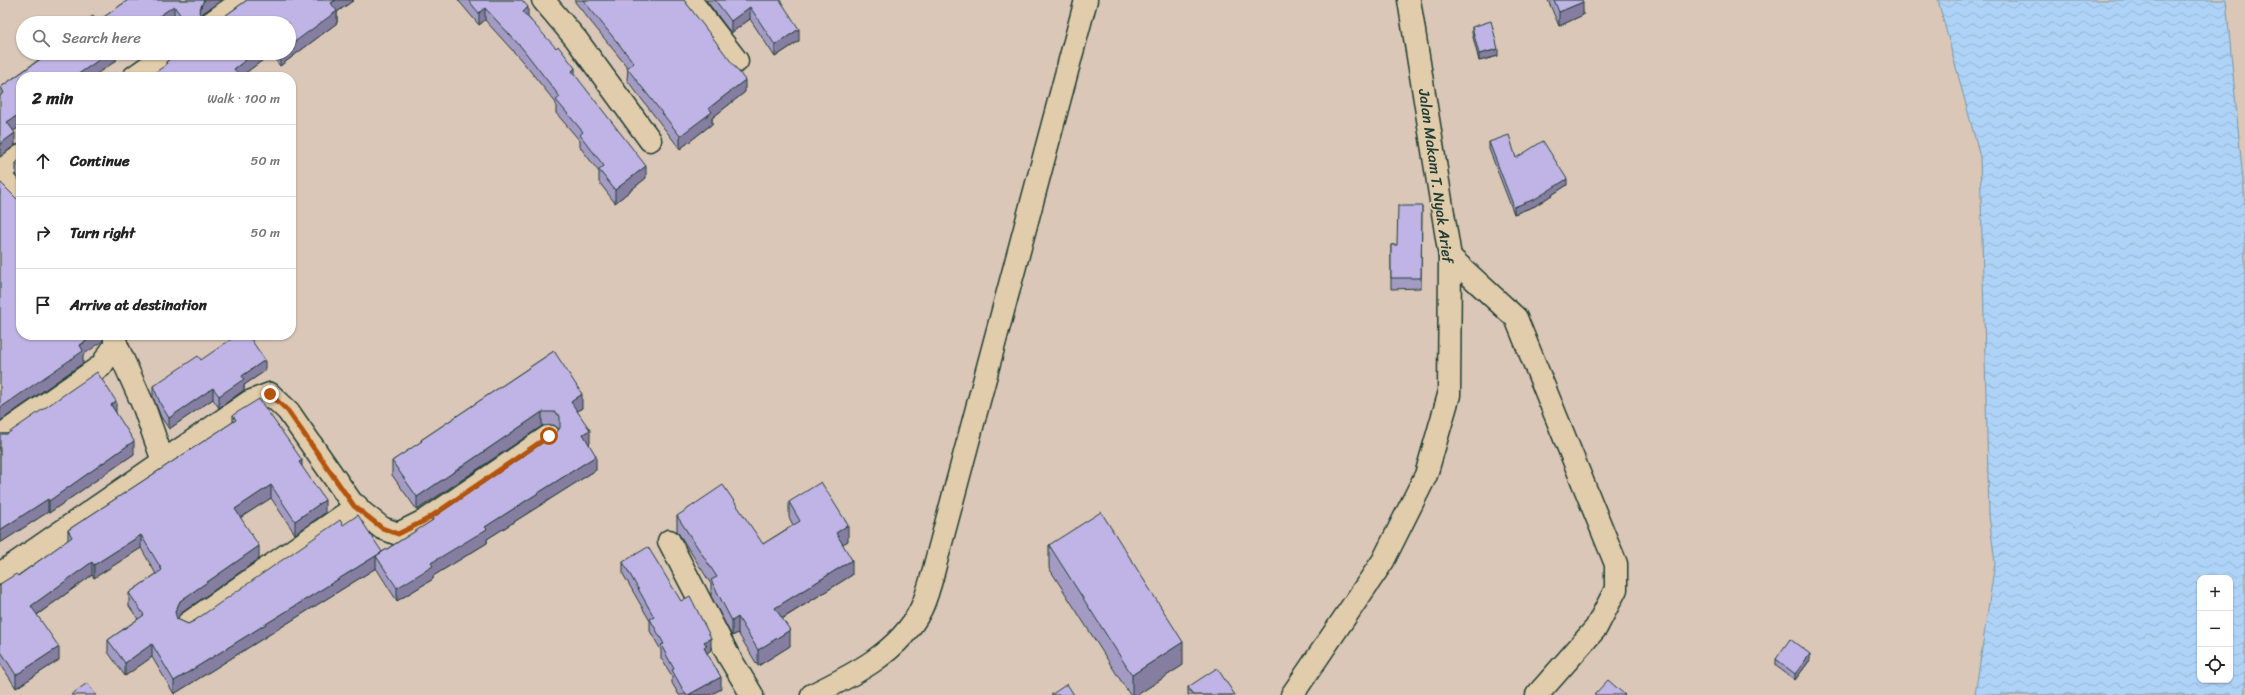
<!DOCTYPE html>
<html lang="en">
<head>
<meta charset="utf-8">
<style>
  body { margin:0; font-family:Sriracha,sans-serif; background:#f2f2f2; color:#222 }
  .controls { position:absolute; right:12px; bottom:12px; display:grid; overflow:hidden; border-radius:8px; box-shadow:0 1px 3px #0004 }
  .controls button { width:36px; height:36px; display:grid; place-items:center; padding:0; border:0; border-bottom:1px solid #e0e0e0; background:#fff; color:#222; font:20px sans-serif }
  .stop { position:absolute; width:12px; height:12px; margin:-9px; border:3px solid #b45309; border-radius:50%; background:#fff }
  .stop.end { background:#b45309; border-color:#fff; box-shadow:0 1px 4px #0008 }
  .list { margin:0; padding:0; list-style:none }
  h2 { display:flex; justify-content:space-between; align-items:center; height:52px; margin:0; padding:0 16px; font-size:17px }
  h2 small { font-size:13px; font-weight:400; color:#767676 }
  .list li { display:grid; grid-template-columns:26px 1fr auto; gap:12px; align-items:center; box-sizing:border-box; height:72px; padding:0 16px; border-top:1px solid #e0e0e0 }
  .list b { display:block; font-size:15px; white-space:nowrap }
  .list em { font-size:13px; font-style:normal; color:#767676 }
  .icon { flex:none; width:22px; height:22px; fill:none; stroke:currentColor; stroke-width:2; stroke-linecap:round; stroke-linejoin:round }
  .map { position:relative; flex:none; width:2245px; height:695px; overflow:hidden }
  .search { position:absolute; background:#fff; box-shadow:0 1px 3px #0004; left:16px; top:16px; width:280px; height:44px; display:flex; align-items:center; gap:10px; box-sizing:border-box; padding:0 14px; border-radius:22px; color:#767676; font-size:15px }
  .panel { position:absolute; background:#fff; box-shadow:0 1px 3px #0004; left:16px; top:72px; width:280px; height:268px; border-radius:16px }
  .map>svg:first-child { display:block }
  .water { fill:url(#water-waves); stroke:#7597a9; fill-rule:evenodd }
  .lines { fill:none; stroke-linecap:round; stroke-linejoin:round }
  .minor-casing { stroke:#1f3d34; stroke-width:25 }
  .minor { stroke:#e1ccab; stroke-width:22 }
  .wall { fill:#a49bc5; stroke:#1f3d34 }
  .shaded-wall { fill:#867ea0; stroke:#1f3d34 }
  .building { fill:#bfb4e5; stroke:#1f3d34 }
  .route { stroke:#b45309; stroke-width:5 }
  .labels { text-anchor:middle; stroke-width:4; stroke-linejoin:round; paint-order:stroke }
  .street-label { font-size:15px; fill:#1f3d34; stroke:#e1ccab }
</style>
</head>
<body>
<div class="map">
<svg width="2245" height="695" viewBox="0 0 2245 695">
  <defs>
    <pattern id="water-waves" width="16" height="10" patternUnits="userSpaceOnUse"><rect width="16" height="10" fill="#aed3f7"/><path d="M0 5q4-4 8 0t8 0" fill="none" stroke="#95b6d4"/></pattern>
  </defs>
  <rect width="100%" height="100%" fill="#dac7b7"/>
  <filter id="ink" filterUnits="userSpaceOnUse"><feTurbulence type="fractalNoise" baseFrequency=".025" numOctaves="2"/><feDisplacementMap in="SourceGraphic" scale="8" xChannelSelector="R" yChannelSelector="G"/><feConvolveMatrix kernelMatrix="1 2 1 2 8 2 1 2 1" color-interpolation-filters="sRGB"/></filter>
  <g filter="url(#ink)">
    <!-- water -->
    <path class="water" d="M 1938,0 L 2226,0 L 2245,202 L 2245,695 L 1975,695 L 1995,563 L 1989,515 L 1980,157 ZM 2200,578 L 2230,578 L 2230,680 L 2200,680 Z"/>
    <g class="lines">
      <!-- minor casing -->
      <g class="minor-casing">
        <g id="minor">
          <polyline points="543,0 576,39 650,140"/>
          <polyline points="690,0 737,61"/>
          <polyline points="211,23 243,0"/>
          <polyline points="134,77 168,53"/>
          <polyline points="0,171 21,156"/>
          <polyline points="0,176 21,200"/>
          <polyline points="1450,257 1516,318 1616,564 1616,589 1596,628 1537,695"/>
          <polyline points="116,344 144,407 163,461"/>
          <polyline points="0,436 101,366 116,344 114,335"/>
          <polyline points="669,541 728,655 752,695"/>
          <polyline points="0,574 249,402 270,394 288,411 354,506 382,528 398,534 426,520 549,436"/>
          <polyline points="187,624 357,506"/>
          <path d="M 812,695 C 853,675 900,652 921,609 C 929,592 933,572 938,554 L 1086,0"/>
          <polyline points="1292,695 1383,561 1426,475 1449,395 1450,257 1409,0"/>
        </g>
      </g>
      <!-- minor -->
      <use href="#minor" class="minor"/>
    </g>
    <!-- wall -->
    <g class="wall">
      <polygon points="128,0 222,0 203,13 201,18 206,22 218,21 247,0 354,0 337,12 337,23 280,66 271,54 240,77 166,65 166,62 178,53 289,53 289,23 177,23 174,18 97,22"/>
      <polygon points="458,0 522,0 528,17 575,76 646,178 615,203 599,182 599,172 580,147 580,141 556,113 556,103 522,61 485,20 479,25"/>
      <polygon points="575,0 684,0 745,92 712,118 712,124 680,149 627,80 628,68 575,2"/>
      <polygon points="706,0 780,0 799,41 775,57 750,19 731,33"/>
      <polygon points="1548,0 1582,0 1583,15 1559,26"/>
      <polygon points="1472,27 1498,56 1479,61 1472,33"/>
      <polygon points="48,53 123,53 116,58 116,61 21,77 21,126 13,131 15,145 1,95 1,87"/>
      <polygon points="1489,142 1516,158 1567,185 1535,206 1514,214 1489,149"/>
      <polygon points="21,159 21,182 16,175 16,163"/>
      <polygon points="1422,206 1421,288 1391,289 1391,245 1397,245"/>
      <polygon points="554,351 582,408 577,411 590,443 589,443 596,470 487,539 487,543 433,576 433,579 397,601 376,568 174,694 152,657 125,676 108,652 108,640 138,619 129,606 129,593 156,574 141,548 94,578 92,575 37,615 59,660 16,688 0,663 0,584 18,576 68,540 68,530 233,422 233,415 302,467 325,513 295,534 271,498 240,518 259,559 180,614 177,619 188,624 194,621 343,525 382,552 432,521 432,518 556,433 559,429 554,425 542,426 417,510 392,475 392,461 421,442 421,440"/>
      <polygon points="201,360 265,371 244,385 244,390 219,408 213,399 169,429 161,417 153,397 153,386"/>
      <polygon points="116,413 134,454 49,513 48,512 0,543 0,434 7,434"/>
      <polygon points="789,502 848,541 842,544 852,575 782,619 790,646 758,666 738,633 732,636 711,596 711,584 677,531 677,516 763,544 793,525 789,517"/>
      <polygon points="1049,545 1183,665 1137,695 1130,695 1049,568"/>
      <polygon points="623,562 711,650 707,653 721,689 710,695 679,695 672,683 672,676 661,658 661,650 650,631 650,621 623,574"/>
      <polygon points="1776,659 1810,660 1795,680 1776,666"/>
      <polygon points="1188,687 1235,695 1188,695"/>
    </g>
    <!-- shaded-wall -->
    <g class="shaded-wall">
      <polygon points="204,0 222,0 203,13 199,23 199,11"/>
      <polygon points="336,0 354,0 337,12 337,23 280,66 280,53 289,53 289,46 331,3"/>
      <polygon points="1583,2 1583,15 1559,26 1559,12"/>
      <polygon points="174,6 174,18 167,23 149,23"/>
      <polygon points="528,7 528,19 523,12"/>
      <polygon points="750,7 750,19 731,33 731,21"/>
      <polygon points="485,8 485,20 479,25 479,13"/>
      <polygon points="799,29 799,41 775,57 775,45"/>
      <polygon points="1498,49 1498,56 1479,61 1479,54"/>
      <polygon points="109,53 123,53 116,58 116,61 92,77 74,77"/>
      <polygon points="255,53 271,53 271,54 240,77 234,69"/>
      <polygon points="575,68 575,81 572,71"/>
      <polygon points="745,80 745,92 712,118 712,124 680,149 680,136 709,108"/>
      <polygon points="21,113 21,126 7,135 7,122"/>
      <polygon points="15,133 15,145 0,157 0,144"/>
      <polygon points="646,166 646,178 615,203 615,190"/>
      <polygon points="1567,179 1567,185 1535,206 1514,214 1514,207"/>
      <polygon points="94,335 103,335 103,341 83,355 83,363 0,421 0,408"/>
      <polygon points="265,360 265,371 244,385 244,390 219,408 219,396 242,376"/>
      <polygon points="213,388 213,399 169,429 169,418"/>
      <polygon points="582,394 582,408 571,415 571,402"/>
      <polygon points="116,401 116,414 111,405"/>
      <polygon points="542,412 542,426 417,510 417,497"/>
      <polygon points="590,430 590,443 583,447 583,434"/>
      <polygon points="134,441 134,454 49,513 49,501"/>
      <polygon points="596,456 596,470 487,539 487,543 433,576 433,579 397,601 397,588 431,563 485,527"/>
      <polygon points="302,460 302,473 299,462"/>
      <polygon points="271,485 271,498 235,521 235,509"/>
      <polygon points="48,499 48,512 0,543 0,530"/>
      <polygon points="325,500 325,513 295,534 295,521"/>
      <polygon points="848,525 848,541 836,548 836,533"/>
      <polygon points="141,535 141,548 94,578 94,565"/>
      <polygon points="259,546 259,559 180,614 175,625 175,612 180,601"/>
      <polygon points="382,552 382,564 376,556 376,568 174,694 174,681"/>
      <polygon points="852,560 852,575 775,623 775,608"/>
      <polygon points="92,562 92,575 31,619 31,606"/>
      <polygon points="738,617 738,633 732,636 732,621"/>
      <polygon points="790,630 790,646 758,666 758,650"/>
      <polygon points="711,638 711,650 707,653 704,648 704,642"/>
      <polygon points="1183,642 1183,665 1137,695 1132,695 1132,675"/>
      <polygon points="152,644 152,657 125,676 125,663"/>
      <polygon points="59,647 59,660 16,688 16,675"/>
      <polygon points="1810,654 1810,660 1795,680 1795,674"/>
      <polygon points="721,677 721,689 710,695 688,695"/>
    </g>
    <!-- building -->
    <g class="building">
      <polygon points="128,0 204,0 199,11 201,18 206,22 218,21 247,0 336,0 331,3 337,11 289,46 289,23 186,23 174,6 149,23 82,23 93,16 97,22"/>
      <polygon points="468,0 522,0 528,7 523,12 556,48 558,46 575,68 572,71 646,166 615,190 599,170 604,166 580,135 583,132 556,100 560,97 522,48 485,8 479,13"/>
      <polygon points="583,0 684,0 745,80 709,108 712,112 680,136 627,68 634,63"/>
      <polygon points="715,0 780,0 799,29 775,45 750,7 731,21"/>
      <polygon points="1554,0 1582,0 1583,2 1559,12"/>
      <polygon points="1491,21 1498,49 1479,54 1472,27"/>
      <polygon points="49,53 109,53 74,77 21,77 21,113 7,122 15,133 0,144 0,96 4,93 1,87"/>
      <polygon points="178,53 255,53 234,69 240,77 149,77 167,64 166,62"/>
      <polygon points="1509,135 1516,158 1543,141 1567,179 1535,199 1514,207 1489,142"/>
      <polygon points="21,159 21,169 16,163"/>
      <polygon points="0,182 17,199 21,200 21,335 94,335 80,345 83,351 0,408"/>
      <polygon points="1398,206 1422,206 1421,278 1391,278 1391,245 1397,245"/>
      <polygon points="237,335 248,335 265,360 242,376 244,379 219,396 213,388 169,418 161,405 153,386 198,356 201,360"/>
      <polygon points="554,351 582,394 571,402 590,430 583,434 596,456 485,527 487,529 431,563 433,566 397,588 376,556 433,520 432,518 556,433 560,428 560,416 554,412 542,412 417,497 392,461 422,441 421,440"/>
      <polygon points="97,372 116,401 111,405 134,441 49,501 48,499 0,530 0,434 7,434"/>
      <polygon points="259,399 302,460 299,462 325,500 295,521 271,485 235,509 259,546 180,601 175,612 177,619 188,624 194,621 340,520 343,525 358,515 382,552 174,681 152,644 125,663 108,640 144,615 129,593 162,570 141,535 94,565 92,562 31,606 59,647 16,675 0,650 0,584 16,574 18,576 72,537 68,530 236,420 233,415"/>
      <polygon points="821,482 848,525 836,533 852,560 775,608 790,630 758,650 738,617 732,621 711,580 717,577 677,516 723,485 763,544 800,521 789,502"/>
      <polygon points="1101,512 1183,642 1132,675 1049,545"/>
      <polygon points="648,547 681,601 690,596 711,638 704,642 707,646 704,648 721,677 688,695 686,695 672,670 674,669 661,645 664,644 650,619 654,617 623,562"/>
      <polygon points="1790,639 1810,654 1795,674 1776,659"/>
      <polygon points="1217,668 1235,695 1193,695 1188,687"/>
      <polygon points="1608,680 1625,695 1594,695"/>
      <polygon points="87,683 96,695 71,695"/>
      <polygon points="1067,684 1074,695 1051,695"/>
    </g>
  </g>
  <g class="lines" filter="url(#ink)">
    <!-- route -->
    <polyline class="route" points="270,394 288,411 354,506 382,528 398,534 426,520 549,436"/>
  </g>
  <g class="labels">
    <!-- street labels -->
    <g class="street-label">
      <text transform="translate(1436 176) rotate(82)" y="5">Jalan Makam T. Nyak Arief</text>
    </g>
  </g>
</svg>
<div class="controls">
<button>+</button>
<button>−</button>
<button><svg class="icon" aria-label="locate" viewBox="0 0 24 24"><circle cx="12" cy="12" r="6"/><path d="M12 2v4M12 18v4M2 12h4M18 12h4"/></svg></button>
</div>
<div class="stop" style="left:549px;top:436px"></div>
<div class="stop end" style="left:270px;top:394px"></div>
<div class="search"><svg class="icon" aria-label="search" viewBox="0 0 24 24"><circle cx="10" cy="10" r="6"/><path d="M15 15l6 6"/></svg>Search here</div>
<section class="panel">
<h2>2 min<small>Walk · 100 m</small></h2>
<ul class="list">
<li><svg class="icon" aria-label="ahead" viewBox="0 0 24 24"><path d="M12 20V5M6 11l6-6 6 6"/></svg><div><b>Continue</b></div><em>50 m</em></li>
<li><svg class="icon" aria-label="right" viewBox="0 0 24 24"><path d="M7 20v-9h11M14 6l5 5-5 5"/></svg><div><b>Turn right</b></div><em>50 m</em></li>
<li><svg class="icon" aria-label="arrive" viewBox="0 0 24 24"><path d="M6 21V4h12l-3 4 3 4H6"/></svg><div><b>Arrive at destination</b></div></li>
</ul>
</section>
</div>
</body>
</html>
